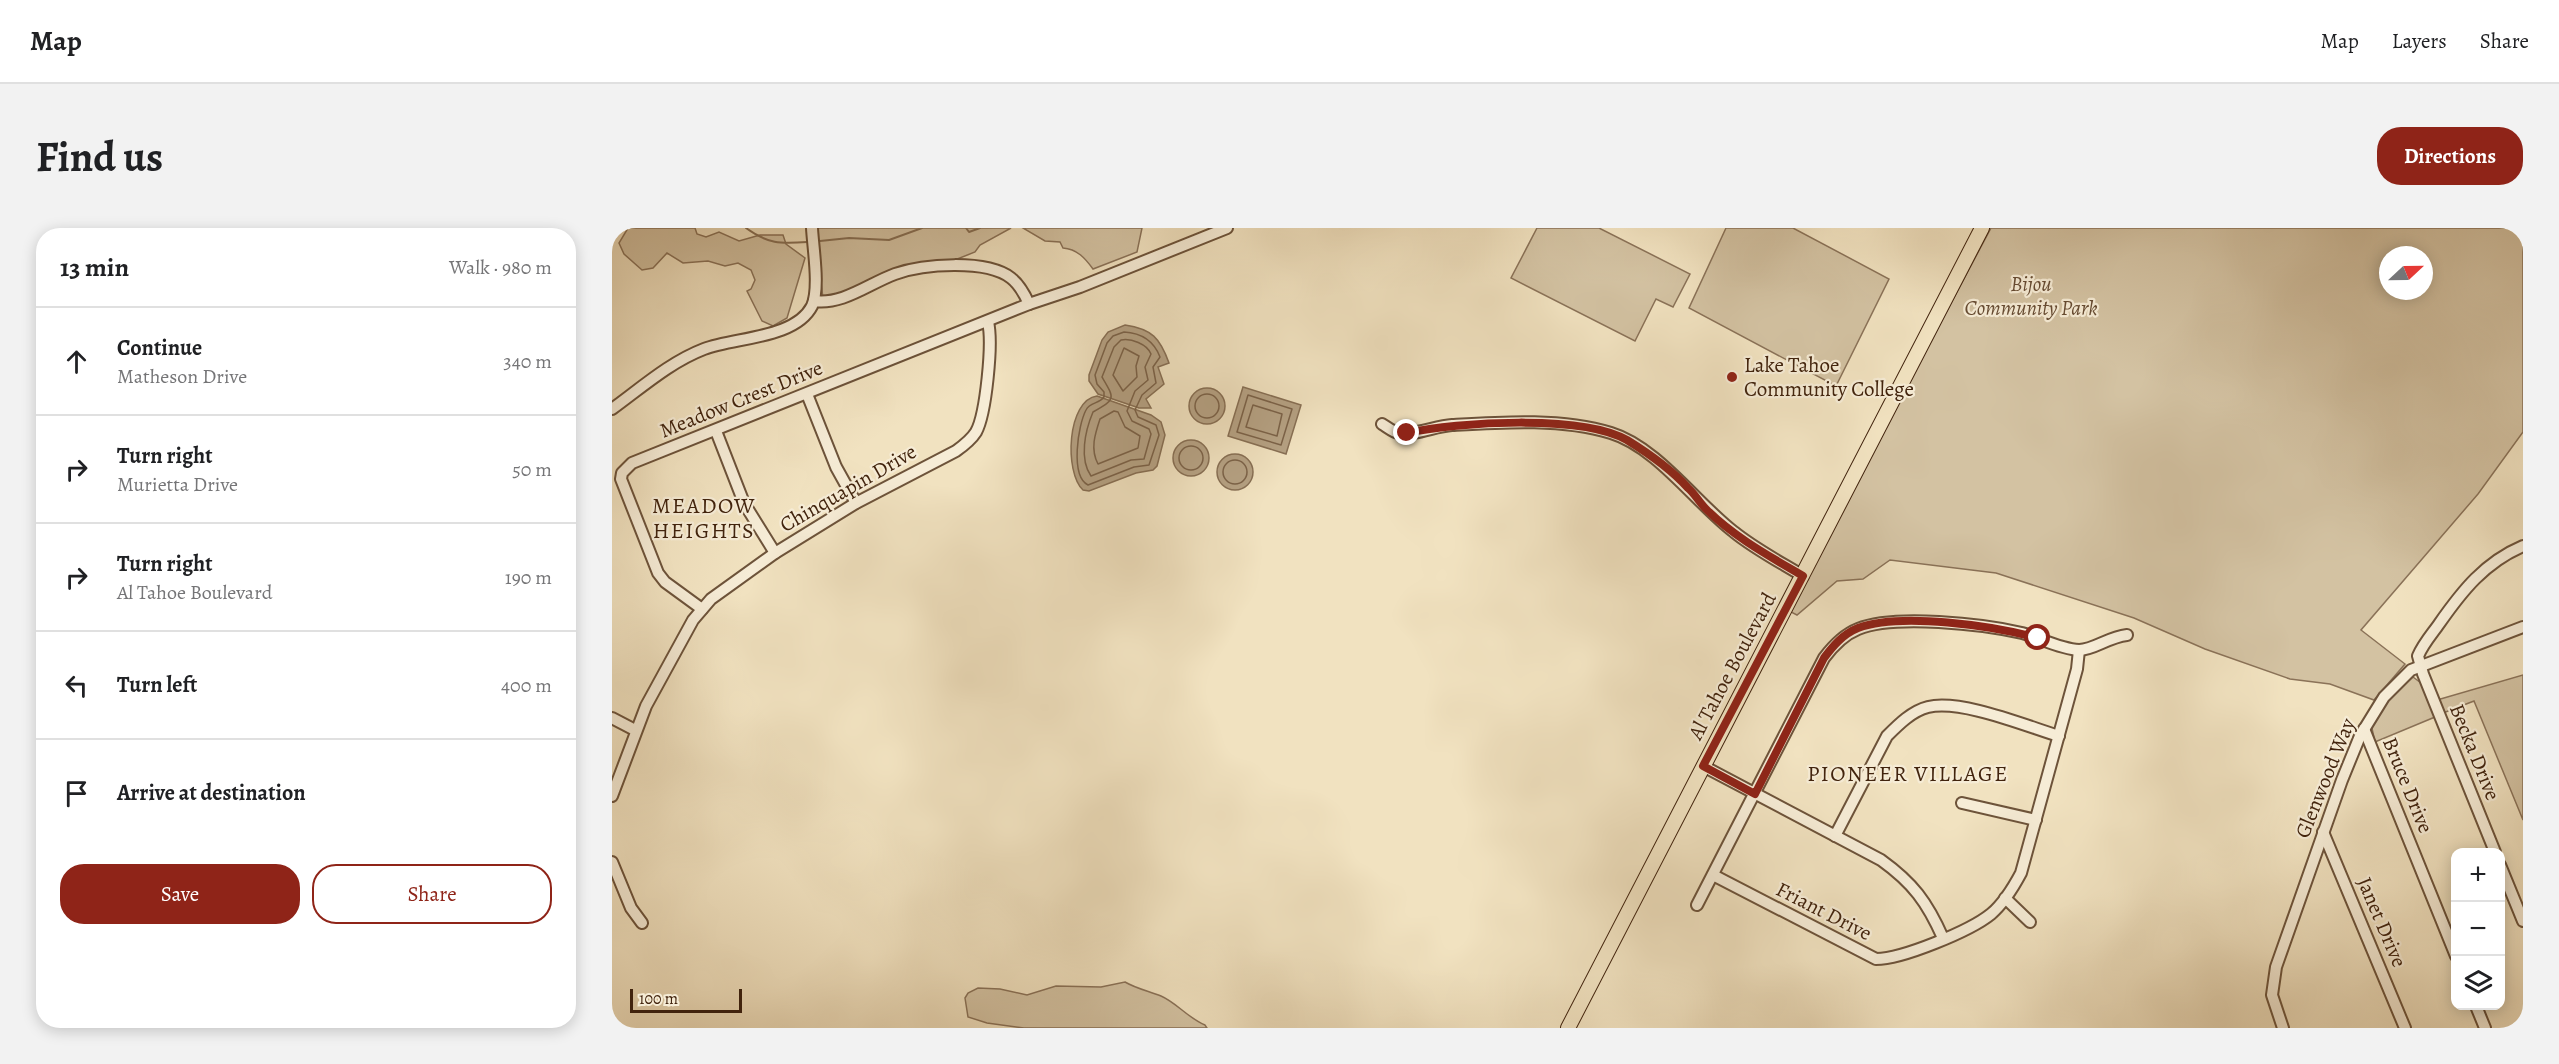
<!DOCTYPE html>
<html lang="en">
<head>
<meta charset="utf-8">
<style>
  body { margin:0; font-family:Alegreya,serif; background:#f2f2f2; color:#202124 }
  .controls { position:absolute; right:18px; bottom:18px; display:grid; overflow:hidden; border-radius:12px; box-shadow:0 3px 15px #0003 }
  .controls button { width:54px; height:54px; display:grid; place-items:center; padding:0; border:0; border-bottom:2px solid #e0e0e0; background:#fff; color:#202124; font:30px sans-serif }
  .compass { position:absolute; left:1767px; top:18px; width:54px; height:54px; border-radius:50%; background:#fff; box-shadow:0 3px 15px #0003; rotate:68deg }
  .scale { position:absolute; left:18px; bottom:15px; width:112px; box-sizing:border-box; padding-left:6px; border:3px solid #41230d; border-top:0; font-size:16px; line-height:21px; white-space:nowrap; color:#41230d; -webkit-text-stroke:4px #f6ecd6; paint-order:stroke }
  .stop { position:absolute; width:18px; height:18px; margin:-14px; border:4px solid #8f2418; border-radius:50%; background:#fff }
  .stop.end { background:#8f2418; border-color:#fff; box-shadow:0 2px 6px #0008 }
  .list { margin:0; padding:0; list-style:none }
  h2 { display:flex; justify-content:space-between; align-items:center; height:78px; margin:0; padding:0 24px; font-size:26px }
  h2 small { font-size:20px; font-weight:400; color:#757577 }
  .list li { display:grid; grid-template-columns:39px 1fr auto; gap:18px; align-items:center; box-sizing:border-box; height:108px; padding:0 24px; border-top:2px solid #e0e0e0 }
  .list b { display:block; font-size:22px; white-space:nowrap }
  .list p { margin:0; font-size:20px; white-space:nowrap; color:#757577 }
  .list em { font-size:20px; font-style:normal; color:#757577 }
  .actions { display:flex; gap:12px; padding:18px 24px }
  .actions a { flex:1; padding:14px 0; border:2px solid #8f2418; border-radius:24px; text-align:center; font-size:21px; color:#8f2418 }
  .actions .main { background:#8f2418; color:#fff }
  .icon { flex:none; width:33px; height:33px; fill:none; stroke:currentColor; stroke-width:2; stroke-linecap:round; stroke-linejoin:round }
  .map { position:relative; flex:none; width:1911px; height:800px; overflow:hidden; border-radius:24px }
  header { display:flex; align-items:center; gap:36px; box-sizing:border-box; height:84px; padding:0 30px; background:#fff; border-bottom:2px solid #e0e0e0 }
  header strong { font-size:28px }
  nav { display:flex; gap:33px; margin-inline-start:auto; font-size:21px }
  .intro { display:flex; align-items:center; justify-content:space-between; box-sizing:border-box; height:144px; padding:0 36px }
  h1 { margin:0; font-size:42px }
  .button { padding:15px 27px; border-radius:24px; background:#8f2418; color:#fff; font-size:21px; font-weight:700 }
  main { display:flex; gap:36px; padding:0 36px }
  aside { flex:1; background:#fff; border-radius:24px; box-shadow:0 3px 15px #0003 }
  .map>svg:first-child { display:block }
  .green { fill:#d3c2a2; stroke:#8a7258; stroke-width:1.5; fill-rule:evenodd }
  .water { fill:#b5a183; stroke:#876f54; stroke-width:1.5 }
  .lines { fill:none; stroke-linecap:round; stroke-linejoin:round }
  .shore { stroke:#7b6248; stroke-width:1.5 }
  .stream { stroke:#876f54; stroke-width:2 }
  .minor-casing { stroke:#6d533a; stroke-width:14 }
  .major-casing { stroke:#41230d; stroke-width:16 }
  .minor { stroke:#f6ecd6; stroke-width:10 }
  .major { stroke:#f1e2c0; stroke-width:14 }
  .route { stroke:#8f2418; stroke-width:8 }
  .poi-dot { fill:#8f2418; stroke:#f6ecd6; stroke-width:2 }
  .labels { text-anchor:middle; stroke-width:4.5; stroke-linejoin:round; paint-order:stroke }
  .park-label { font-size:21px; font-style:italic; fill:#664b32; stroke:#f6ecd6 }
  .poi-label { font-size:21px; fill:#41230d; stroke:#f6ecd6; text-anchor:start }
  .street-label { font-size:21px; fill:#41230d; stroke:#f6ecd6 }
  .neighbourhood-label { font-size:22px; letter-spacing:1.5px; fill:#41230d; stroke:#f6ecd6 }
</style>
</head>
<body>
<header>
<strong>Map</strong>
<nav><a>Map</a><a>Layers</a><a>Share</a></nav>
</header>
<div class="intro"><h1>Find us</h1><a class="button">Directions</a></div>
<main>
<aside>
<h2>13 min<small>Walk · 980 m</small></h2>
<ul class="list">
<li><svg class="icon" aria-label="ahead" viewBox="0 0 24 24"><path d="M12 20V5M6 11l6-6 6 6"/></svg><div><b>Continue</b><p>Matheson Drive</p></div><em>340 m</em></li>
<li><svg class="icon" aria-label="right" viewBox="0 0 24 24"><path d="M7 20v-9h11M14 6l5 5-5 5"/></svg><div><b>Turn right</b><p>Murietta Drive</p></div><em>50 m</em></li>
<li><svg class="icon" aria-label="right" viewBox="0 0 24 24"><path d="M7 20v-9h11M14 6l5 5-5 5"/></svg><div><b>Turn right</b><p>Al Tahoe Boulevard</p></div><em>190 m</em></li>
<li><svg class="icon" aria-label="left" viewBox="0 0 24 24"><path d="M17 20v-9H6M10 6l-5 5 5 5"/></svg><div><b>Turn left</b></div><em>400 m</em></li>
<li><svg class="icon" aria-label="arrive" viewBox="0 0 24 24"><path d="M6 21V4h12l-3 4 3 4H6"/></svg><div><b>Arrive at destination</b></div></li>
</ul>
<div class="actions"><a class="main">Save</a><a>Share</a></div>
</aside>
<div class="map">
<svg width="1911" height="800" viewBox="0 0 1911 800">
  <rect width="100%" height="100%" fill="#f1e2c0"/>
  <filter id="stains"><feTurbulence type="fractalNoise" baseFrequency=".00333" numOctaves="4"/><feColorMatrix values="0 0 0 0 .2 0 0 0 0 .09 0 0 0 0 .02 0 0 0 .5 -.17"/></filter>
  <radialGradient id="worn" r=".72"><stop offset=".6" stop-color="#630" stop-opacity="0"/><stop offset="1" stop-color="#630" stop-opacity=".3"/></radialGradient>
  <!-- green -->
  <g class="green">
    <polygon points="16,0 83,0 85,6 94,9 107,4 127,13 148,7 171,7 174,16 193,30 175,90 161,98 150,93 135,63 139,61 143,52 139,42 126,35 113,38 96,33 71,35 55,25 41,40 30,42 12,26 7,15"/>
    <polygon points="206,0 399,0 368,17 363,24 330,37 301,39 242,70 211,71 206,26"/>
    <path d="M 411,0 L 530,0 L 525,24 L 481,41 C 473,30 465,21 451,20 L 448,14 L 433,13 Z"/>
    <polygon points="925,0 987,0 1078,46 1061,79 1044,71 1023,113 899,50"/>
    <polygon points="1114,0 1181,0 1277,51 1224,158 1077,80"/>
    <path d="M 1379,0 L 1911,0 L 1911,204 L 1866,266 L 1749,402 L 1793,436 L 1762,472 L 1718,456 L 1678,451 L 1593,421 L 1522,390 L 1384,345 L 1278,332 L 1251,351 L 1225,353 L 1185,387 L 1179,384 L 1274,197 ZM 1776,27 L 1812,27 L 1812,63 L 1776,63 Z"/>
    <polygon points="1911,447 1911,592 1862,473 1831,485 1825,472"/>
    <polygon points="1801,449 1809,455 1823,489 1763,514 1759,496 1777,469"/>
    <path d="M 513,754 C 525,761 537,763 549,768 C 565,775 576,790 593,797 L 595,800 L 412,800 L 375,795 L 356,789 L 353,770 L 356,765 L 366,760 L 388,761 L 415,767 L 444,758 L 489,759 Z"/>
  </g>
  <!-- water -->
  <g class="water">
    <path d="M 513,97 C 540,101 548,110 557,135 L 546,139 L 552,156 L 534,171 L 539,180 L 527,180 L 486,166 L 477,153 L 477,147 L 490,112 L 496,104 Z"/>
    <polygon points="631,159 689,177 674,226 616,208"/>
    <circle cx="595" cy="178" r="18"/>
    <path d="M 485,168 L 539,187 L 549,194 L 553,207 L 545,238 L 541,242 L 524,245 L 477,263 L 471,262 C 452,244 455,172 485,168 Z"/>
    <circle cx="579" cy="230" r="18"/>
    <circle cx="623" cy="244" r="18"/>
  </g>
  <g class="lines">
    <!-- shore -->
    <g class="shore">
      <path d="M 512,104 C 529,105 542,113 548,129 L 541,139 L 544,155 L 530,167 L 523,182 L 526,189 L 544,197 L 547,207 L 537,237 L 522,239 L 476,257 C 458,248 466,197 474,182 C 478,174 487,176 492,169 L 492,164 L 485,156 L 483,147 L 495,115 L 501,108 Z"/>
      <path d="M 509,112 C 519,110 535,116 539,126 L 533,139 L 536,152 L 523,163 L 515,183 L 520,193 L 537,201 L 539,206 L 532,231 L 519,232 L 479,248 C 467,231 473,203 481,184 C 504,171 503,171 490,149 L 502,119 Z"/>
      <polygon points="512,120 527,128 524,138 525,149 511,163 501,147"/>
      <circle cx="595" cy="178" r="12"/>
      <polygon points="636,167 680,181 669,217 625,204"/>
      <polygon points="641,177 670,186 665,208 634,199"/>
      <path d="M 502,183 L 506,184 L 513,199 L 528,208 L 526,220 L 486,236 C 478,221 483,206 488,191 Z"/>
      <circle cx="579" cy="230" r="12"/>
      <circle cx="623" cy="244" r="12"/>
    </g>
    <!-- stream -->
    <g class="stream">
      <path d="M 134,0 C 156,16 168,16 195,14"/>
      <polyline points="354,0 357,4 368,0"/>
      <polyline points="208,13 237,10 277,12 310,0"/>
    </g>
    <!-- minor casing -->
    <g class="minor-casing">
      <g id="minor">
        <path d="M 202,73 C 231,77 256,56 283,46 C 311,36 374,31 399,50 C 408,57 413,67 417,76"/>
        <polyline points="195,166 224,239 244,275"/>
        <path d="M 0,181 C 29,160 58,134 92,121 C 123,109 183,111 200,78 C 208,60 201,20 200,0"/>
        <path d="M 770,196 C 775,199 781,204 786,205 C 803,208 823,198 840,197 C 891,194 949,190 999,205 C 1045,219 1084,275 1122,304 C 1143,321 1168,334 1191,348"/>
        <polyline points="104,203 132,275 163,325"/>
        <polyline points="90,381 53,354 46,345 9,251 10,245 20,235 417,76 468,59 615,0"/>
        <polyline points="0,490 23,502"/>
        <polyline points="1752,501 1844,728"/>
        <path d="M 1091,538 L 1269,632 C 1301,655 1315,674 1331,710"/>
        <path d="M 0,568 L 34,478 L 81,392 L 99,371 L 163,325 L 244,275 L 344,223 C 351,218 359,212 364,204 C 374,186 381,115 376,94"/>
        <polyline points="1350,575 1424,592"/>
        <polyline points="1711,604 1793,800"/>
        <path d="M 1223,608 L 1275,508 C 1287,496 1300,483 1316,479 C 1349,471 1414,498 1447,508"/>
        <path d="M 1883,624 L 1811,446 L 1806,428 C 1811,416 1820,406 1827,396 C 1850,363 1873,334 1911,318"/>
        <polyline points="0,634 19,680 30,695"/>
        <polyline points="1888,637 1911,693"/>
        <path d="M 1101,647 L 1264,731 C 1290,731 1358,703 1379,686 C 1392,675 1401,660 1409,645 L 1465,441 L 1467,422"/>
        <polyline points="1393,670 1418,694"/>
        <path d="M 1085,677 L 1212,430 C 1221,418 1231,407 1246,401 C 1282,386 1371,396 1410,405 C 1428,410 1448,421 1467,422 C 1482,422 1496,409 1515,407"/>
        <polyline points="1864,778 1873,800"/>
        <polyline points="1671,800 1660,767 1664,739 1730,552 1748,508 1772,469 1799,442 1911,399"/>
      </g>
    </g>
    <!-- major casing -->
    <g class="major-casing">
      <polyline id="major" points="956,800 1370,0"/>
    </g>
    <!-- minor -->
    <use href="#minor" class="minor"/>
    <!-- major -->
    <use href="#major" class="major"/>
  </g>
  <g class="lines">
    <!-- route -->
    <path class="route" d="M 795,205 C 846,194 970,186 1015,212 C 1036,225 1060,242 1076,260 C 1083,266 1087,274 1094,281 C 1122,309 1157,328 1191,348 L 1091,538 L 1143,566 L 1212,430 C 1221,418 1231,406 1246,400 C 1289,384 1382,398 1426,410"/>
  </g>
  <!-- markers -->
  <circle class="poi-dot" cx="1120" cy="149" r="6"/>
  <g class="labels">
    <!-- park labels -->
    <g class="park-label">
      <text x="1419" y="63">Bijou<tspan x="1419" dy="24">Community Park</tspan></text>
    </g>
    <!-- poi labels -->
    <g class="poi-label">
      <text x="1132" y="144">Lake Tahoe<tspan x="1132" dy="24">Community College</tspan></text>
    </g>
    <!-- street labels -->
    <g class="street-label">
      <text transform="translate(129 171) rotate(-22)" y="7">Meadow Crest Drive</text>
      <text transform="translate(236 260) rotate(-30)" y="7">Chinquapin Drive</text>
      <text transform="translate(1120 438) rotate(-62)" y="7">Al Tahoe Boulevard</text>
      <text transform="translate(1863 524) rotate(68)" y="7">Becka Drive</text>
      <text transform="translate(1713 550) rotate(-68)" y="7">Glenwood Way</text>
      <text transform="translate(1796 557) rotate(68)" y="7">Bruce Drive</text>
      <text transform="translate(1212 683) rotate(27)" y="7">Friant Drive</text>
      <text transform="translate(1770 694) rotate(67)" y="7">Janet Drive</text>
    </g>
    <!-- neighbourhood labels -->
    <g class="neighbourhood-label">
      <text x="92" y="285">MEADOW<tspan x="92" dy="25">HEIGHTS</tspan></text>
      <text x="1296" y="553">PIONEER VILLAGE</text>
    </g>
  </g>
  <rect width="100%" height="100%" filter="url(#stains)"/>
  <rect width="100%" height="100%" fill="url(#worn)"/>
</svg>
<div class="controls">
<button>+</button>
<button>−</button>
<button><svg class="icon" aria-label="layers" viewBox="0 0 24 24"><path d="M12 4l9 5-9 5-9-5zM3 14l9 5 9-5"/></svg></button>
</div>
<svg class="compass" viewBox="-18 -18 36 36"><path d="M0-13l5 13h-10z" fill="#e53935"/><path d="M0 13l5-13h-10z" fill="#757577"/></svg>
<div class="scale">100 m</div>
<div class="stop" style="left:1426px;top:410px"></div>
<div class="stop end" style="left:795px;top:205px"></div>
</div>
</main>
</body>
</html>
